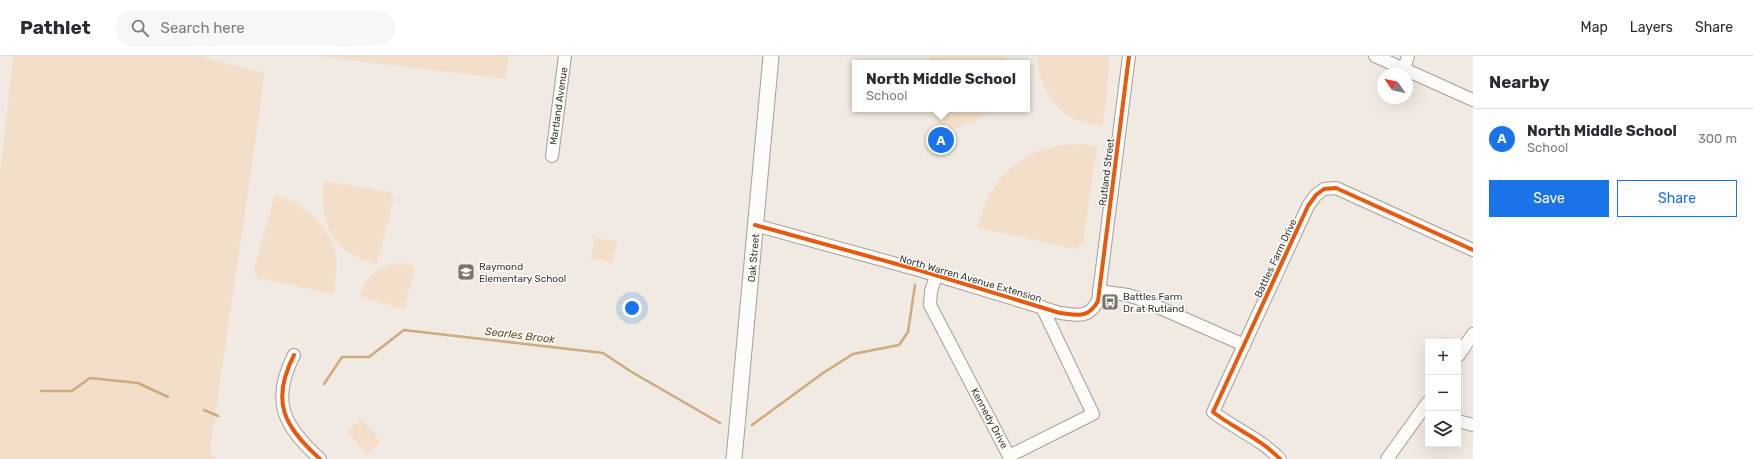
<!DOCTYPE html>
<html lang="en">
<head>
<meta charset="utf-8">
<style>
  body { margin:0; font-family:Rubik,sans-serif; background:#f7f7f7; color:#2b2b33 }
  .controls { position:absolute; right:12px; bottom:12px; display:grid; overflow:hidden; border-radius:0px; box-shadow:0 4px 16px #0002 }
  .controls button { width:36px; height:36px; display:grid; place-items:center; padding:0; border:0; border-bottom:1px solid #e1e1e2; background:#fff; color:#2b2b33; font:20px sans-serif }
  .compass { position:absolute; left:1377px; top:12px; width:36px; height:36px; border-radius:50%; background:#fff; box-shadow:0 4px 16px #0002; rotate:304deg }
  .you { position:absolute; left:632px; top:252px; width:14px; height:14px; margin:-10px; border:3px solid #fff; border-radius:50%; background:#1a73e8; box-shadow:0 0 0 6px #1a73e833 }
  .badge { display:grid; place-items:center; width:26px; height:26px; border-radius:50%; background:#1a73e8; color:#fff; font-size:13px; font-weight:700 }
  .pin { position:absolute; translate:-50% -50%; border:2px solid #fff; box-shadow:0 1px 4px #0006 }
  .popup { position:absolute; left:852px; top:4px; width:178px; height:52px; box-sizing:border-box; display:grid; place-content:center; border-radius:0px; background:#fff; filter:drop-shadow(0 1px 3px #0005); font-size:13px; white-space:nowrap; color:#7c7c81 }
  .popup b { font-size:15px; color:#2b2b33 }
  .popup::after { content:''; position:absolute; left:50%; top:100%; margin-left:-8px; border:8px solid transparent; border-top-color:#fff }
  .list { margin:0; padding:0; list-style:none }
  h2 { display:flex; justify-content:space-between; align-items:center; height:52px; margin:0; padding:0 16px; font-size:17px }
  h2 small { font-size:13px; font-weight:400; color:#7c7c81 }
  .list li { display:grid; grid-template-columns:26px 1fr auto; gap:12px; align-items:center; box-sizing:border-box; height:60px; padding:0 16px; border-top:1px solid #e1e1e2 }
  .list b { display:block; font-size:15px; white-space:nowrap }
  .list p { margin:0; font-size:13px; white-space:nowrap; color:#7c7c81 }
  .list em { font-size:13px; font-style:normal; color:#7c7c81 }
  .actions { display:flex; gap:8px; padding:12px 16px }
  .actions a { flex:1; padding:9px 0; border:1px solid #1a73e8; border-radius:0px; text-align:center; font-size:14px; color:#1a73e8 }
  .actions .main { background:#1a73e8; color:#fff }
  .icon { flex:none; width:22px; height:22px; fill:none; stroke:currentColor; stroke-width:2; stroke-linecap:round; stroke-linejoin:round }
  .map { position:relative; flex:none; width:1473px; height:403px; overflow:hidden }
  header { display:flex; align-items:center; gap:24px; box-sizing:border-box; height:56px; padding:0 20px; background:#fff; border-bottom:1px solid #e1e1e2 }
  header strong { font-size:19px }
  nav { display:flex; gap:22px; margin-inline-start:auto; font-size:14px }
  .search { width:280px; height:36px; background:#f7f7f7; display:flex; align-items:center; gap:10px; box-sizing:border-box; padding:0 14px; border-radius:22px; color:#7c7c81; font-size:15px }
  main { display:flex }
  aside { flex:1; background:#fff }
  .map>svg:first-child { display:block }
  .green { fill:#f3dfc9 }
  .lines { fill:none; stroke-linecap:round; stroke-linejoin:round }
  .stream { stroke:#cdaa80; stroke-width:2.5 }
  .minor-casing { stroke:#a39e99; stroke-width:14 }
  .major-casing { stroke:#a39e99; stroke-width:17 }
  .minor { stroke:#fdfcfb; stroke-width:12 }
  .major { stroke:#fdfcfb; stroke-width:15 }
  .cycleway-casing { stroke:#fff; stroke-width:6 }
  .cycleway { stroke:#e8590c; stroke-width:4 }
  .labels { text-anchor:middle; stroke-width:3; stroke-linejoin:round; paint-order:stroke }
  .street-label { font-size:10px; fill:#3a3631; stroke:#fff }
  .poi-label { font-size:10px; fill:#3a3631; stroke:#fff; text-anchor:start }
  .water-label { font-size:11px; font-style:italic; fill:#6a491e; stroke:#fff }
</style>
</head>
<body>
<header>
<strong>Pathlet</strong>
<div class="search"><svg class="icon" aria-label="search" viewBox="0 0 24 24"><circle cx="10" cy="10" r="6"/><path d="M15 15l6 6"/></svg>Search here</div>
<nav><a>Map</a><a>Layers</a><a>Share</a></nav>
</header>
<main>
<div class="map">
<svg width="1473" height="403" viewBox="0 0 1473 403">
  <rect width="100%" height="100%" fill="#f1eae3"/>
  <!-- green -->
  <g class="green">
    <polygon points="13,0 200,0 264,17 261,45 210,396 216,403 0,403 0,119"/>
    <polygon points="316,0 509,0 506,23"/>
    <polygon points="930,0 1007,0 1008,7 927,7"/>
    <path d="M 1038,0 L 1108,0 L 1110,2 L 1103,70 C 1065,68 1036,38 1038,0 Z"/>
    <polygon points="932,53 990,53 973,67 947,75 941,71"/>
    <path d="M 1080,88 L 1097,91 L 1083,187 L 1075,193 L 978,172 C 988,121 1027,87 1080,88 Z"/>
    <path d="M 324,125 L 389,136 L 394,142 L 377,208 C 335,200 317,166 324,125 Z"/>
    <path d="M 275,139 C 306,147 334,174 337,207 C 337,218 335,228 333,238 L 258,222 L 253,215 Z"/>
    <polygon points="595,181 617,186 612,207 591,202"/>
    <path d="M 399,207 L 415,210 L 405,251 L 401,253 L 360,240 C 365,221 380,209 399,207 Z"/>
    <polygon points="361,363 381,386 367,398 347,376"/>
  </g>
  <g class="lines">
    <!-- stream -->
    <g class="stream">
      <polyline points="324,328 342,301 369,301 404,274 603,297 630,315 720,367"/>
      <polyline points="41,335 72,335 90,322 138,327 168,341"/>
      <polyline points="204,354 218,360"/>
      <polyline points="752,369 823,317 853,298 899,289 908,276 915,229"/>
    </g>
    <!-- minor casing -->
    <g class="minor-casing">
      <g id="minor">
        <polyline points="1375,0 1473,44"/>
        <polyline points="1404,13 1408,0"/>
        <polyline points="552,100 565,0"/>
        <path d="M 755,169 L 922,215 L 1060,257 C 1078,259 1088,263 1098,245 L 1129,0"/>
        <polyline points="936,220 931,235 930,249 1009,400 1093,358 1042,251"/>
        <polyline points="1099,235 1128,239 1140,243 1244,289"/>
        <path d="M 294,299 C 270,346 284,370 320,403"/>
        <polyline points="1458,300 1473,278"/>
        <polyline points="1458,365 1473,369"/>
        <path d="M 1280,403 C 1261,383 1235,373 1213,356 L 1308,150 L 1316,139 L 1324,133 L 1336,132 L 1473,194"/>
        <polyline points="1387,403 1428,346"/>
      </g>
    </g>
    <!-- major casing -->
    <g class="major-casing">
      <polyline id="major" points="734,403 771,0"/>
    </g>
    <!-- minor -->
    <use href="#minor" class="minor"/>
    <!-- major -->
    <use href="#major" class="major"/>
    <!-- cycleway casing -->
    <g class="cycleway-casing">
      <g id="cycleway">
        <path d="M 755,169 L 922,215 L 1060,257 C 1078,259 1088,263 1098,245 L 1129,0"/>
        <path d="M 294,299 C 270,346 284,370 320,403"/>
        <path d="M 1280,403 C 1261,383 1235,373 1213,356 L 1308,150 L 1316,139 L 1324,133 L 1336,132 L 1473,194"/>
      </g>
    </g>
    <!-- cycleway -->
    <use href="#cycleway" class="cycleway"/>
  </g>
  <!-- icons -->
  <defs>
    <g id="school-square" transform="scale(0.9)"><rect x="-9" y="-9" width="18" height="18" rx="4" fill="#7a756f" stroke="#fff"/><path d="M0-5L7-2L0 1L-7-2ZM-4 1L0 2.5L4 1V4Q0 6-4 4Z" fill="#fff"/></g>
    <g id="bus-square" transform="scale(0.9)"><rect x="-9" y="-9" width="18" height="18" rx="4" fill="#7a756f" stroke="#fff"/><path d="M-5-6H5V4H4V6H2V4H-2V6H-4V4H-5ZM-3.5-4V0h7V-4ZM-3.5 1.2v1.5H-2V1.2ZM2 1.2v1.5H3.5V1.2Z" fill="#fff"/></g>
  </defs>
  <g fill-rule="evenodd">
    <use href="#school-square" x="466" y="216"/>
    <use href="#bus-square" x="1110" y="246"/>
  </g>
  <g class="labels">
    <!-- street labels -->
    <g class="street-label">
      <text transform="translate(558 50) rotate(-82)" y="4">Martland Avenue</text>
      <text transform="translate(1106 116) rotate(-83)" y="4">Rutland Street</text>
      <text transform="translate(753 202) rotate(-85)" y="4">Oak Street</text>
      <text transform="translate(1275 202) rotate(-65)" y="4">Battles Farm Drive</text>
      <text transform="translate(971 222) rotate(16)" y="4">North Warren Avenue Extension</text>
      <text transform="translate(990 362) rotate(62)" y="4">Kennedy Drive</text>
    </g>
    <!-- poi labels -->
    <g class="poi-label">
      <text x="479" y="214">Raymond<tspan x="479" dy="12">Elementary School</tspan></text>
      <text x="1123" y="244">Battles Farm<tspan x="1123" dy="12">Dr at Rutland</tspan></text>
    </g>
    <!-- water labels -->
    <g class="water-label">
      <text transform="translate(520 279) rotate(7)" y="4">Searles Brook</text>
    </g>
  </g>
</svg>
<div class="controls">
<button>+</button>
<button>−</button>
<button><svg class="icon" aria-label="layers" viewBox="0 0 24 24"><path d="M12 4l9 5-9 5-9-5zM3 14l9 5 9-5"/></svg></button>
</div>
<svg class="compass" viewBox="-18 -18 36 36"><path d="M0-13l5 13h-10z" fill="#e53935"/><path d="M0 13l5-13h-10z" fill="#7c7c81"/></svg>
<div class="you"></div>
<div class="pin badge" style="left:941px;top:84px">A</div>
<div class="popup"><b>North Middle School</b>School</div>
</div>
<aside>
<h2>Nearby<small></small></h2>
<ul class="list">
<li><span class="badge">A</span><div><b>North Middle School</b><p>School</p></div><em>300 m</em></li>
</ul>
<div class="actions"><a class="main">Save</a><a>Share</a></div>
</aside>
</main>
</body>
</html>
